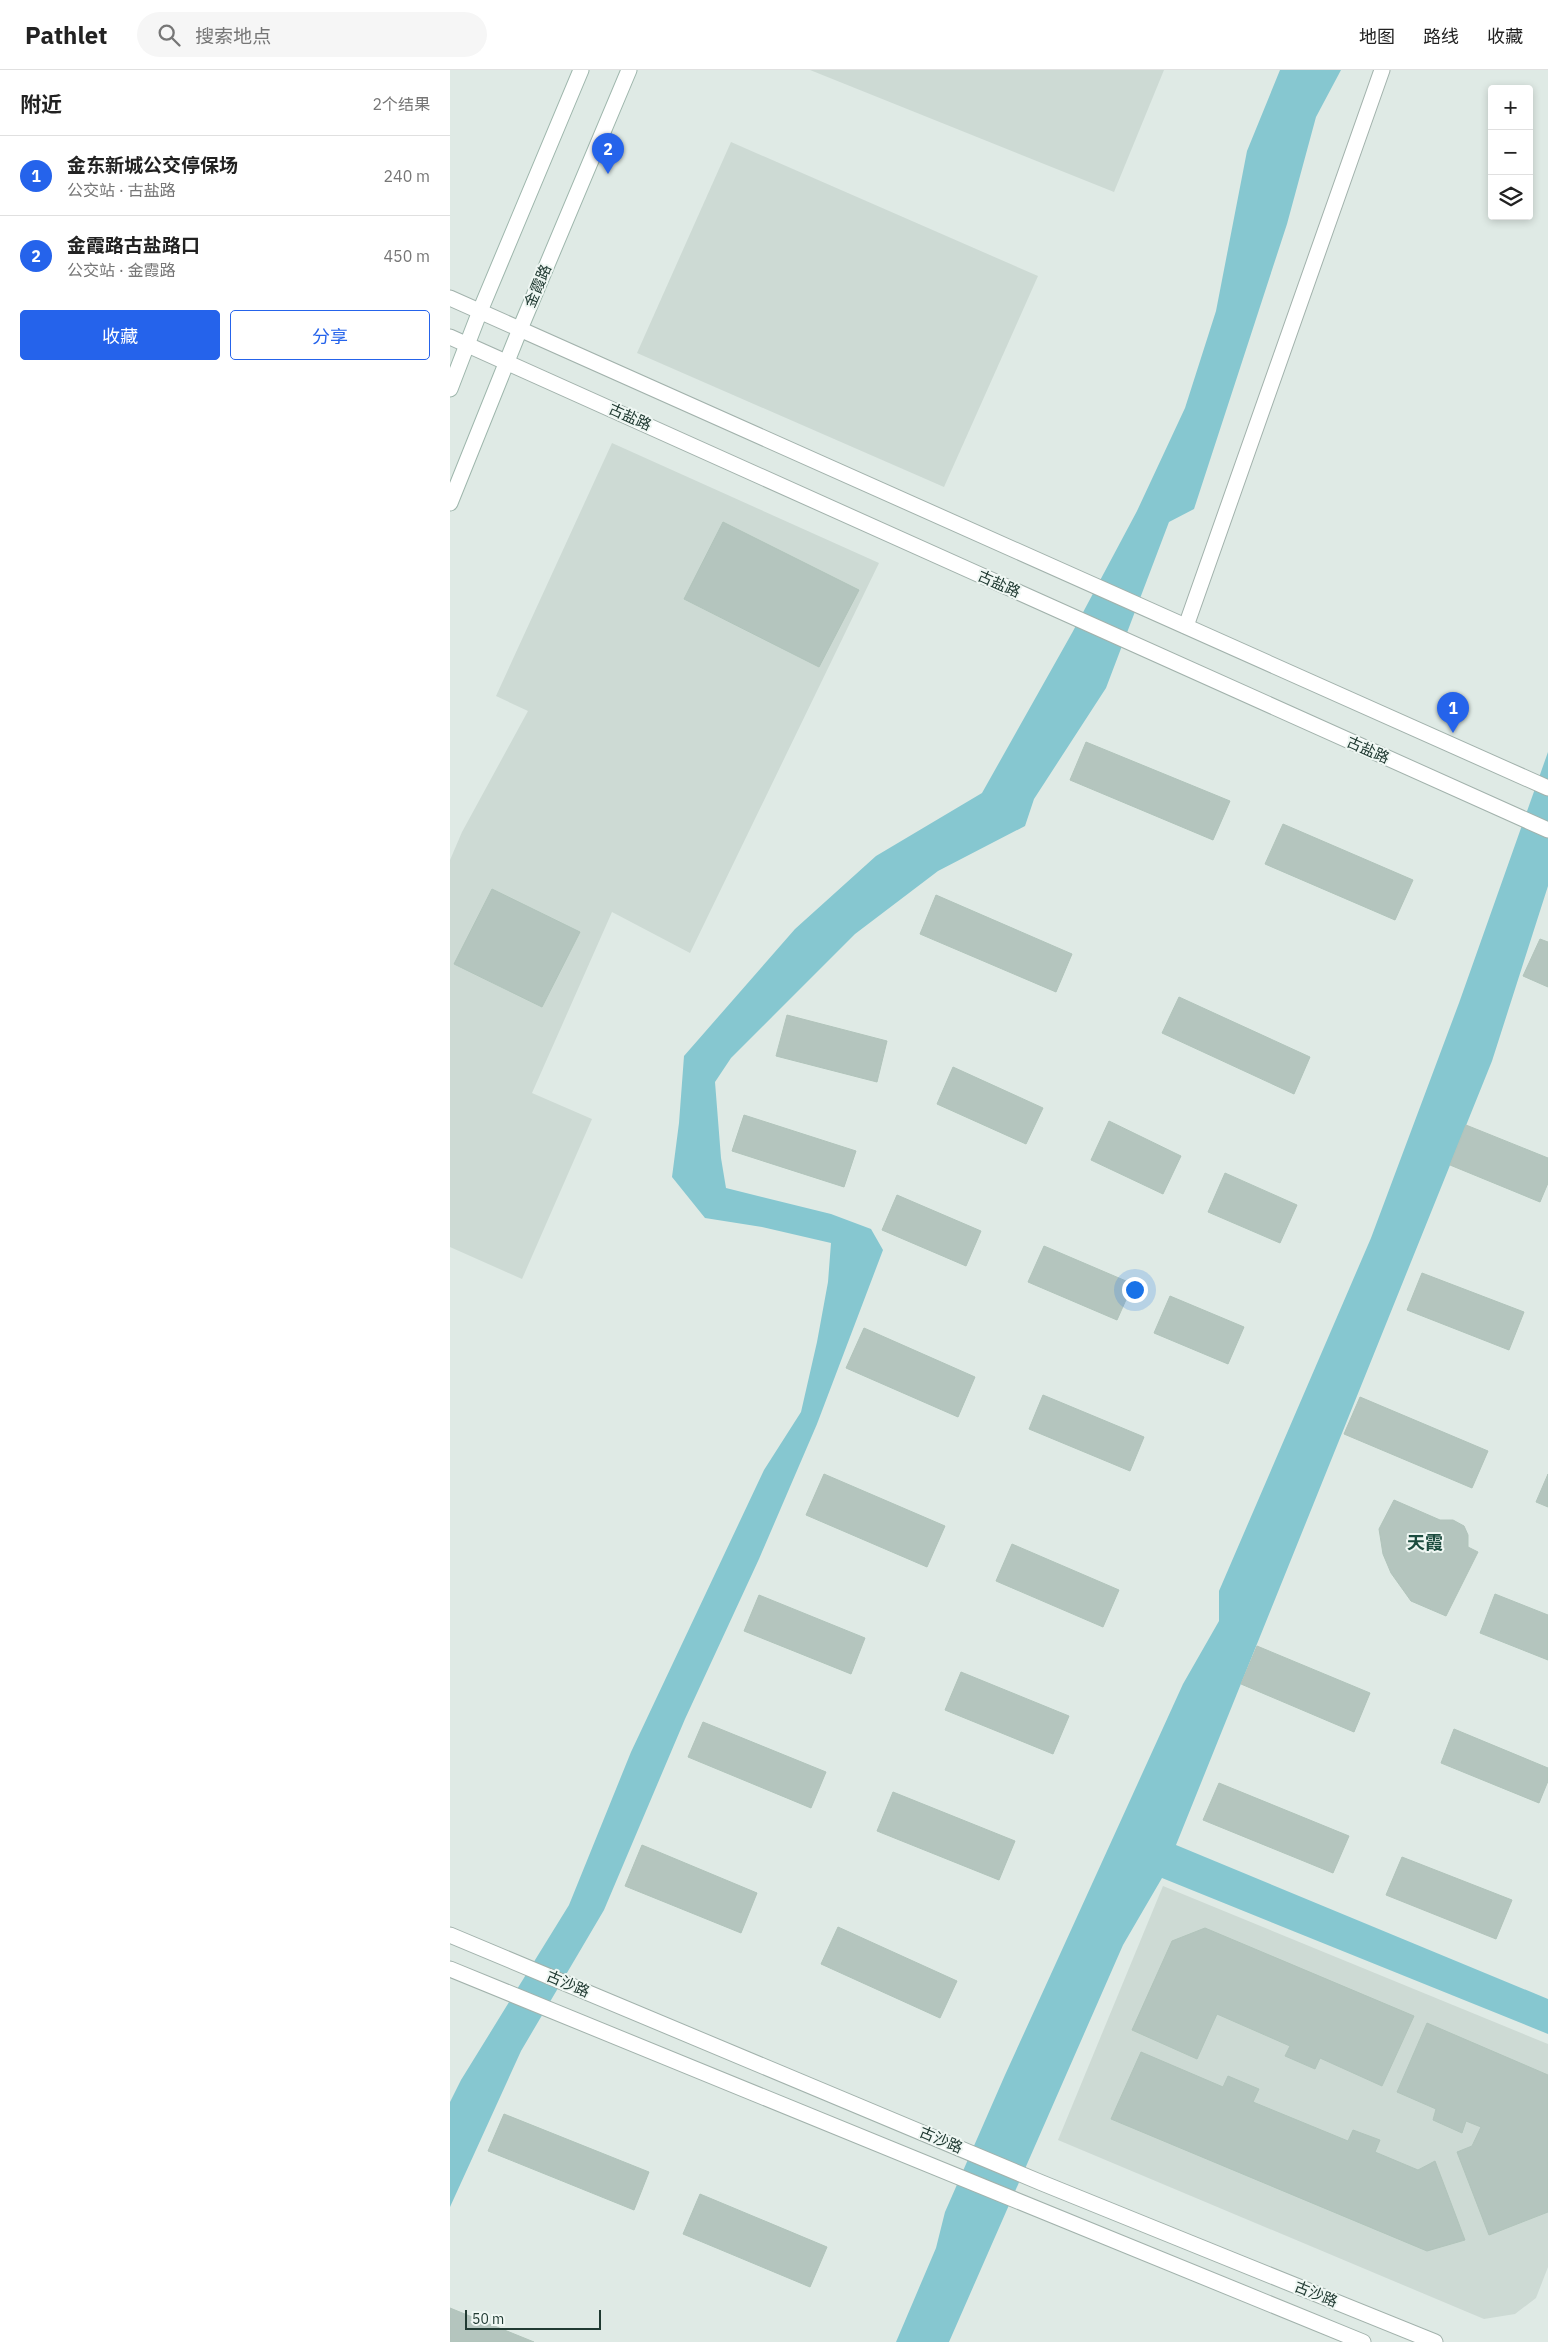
<!DOCTYPE html>
<html lang="zh">
<head>
<meta charset="utf-8">
<style>
  body { margin:0; font-family:"IBM Plex Sans","Noto Sans SC",sans-serif; background:#f6f6f6; color:#222 }
  .controls { position:absolute; right:15px; top:15px; display:grid; overflow:hidden; border-radius:5px; box-shadow:0 2px 8px #0003 }
  .controls button { width:45px; height:45px; display:grid; place-items:center; padding:0; border:0; border-bottom:1px solid #e0e0e0; background:#fff; color:#222; font:25px sans-serif }
  .scale { position:absolute; left:15px; bottom:12px; width:136px; box-sizing:border-box; padding-left:5px; border:2px solid #203a32; border-top:0; font-size:14px; line-height:18px; white-space:nowrap; color:#203a32; -webkit-text-stroke:4px #eff7f3; paint-order:stroke }
  .you { position:absolute; left:684px; top:1219px; width:18px; height:18px; margin:-12px; border:4px solid #fff; border-radius:50%; background:#1a73e8; box-shadow:0 0 0 8px #1a73e833 }
  .badge { display:grid; place-items:center; width:32px; height:32px; border-radius:50%; background:#2563eb; color:#fff; font-size:16px; font-weight:700 }
  .pin { position:absolute; translate:-50% -41px; filter:drop-shadow(0 1px 2px #0008) }
  .pin::after { content:''; position:absolute; top:26px; width:18px; height:15px; background:inherit; clip-path:polygon(0 0,100% 0,50% 100%) }
  .list { margin:0; padding:0; list-style:none }
  h2 { display:flex; justify-content:space-between; align-items:center; height:65px; margin:0; padding:0 20px; font-size:21px }
  h2 small { font-size:16px; font-weight:400; color:#767676 }
  .list li { display:grid; grid-template-columns:32px 1fr auto; gap:15px; align-items:center; box-sizing:border-box; height:80px; padding:0 20px; border-top:1px solid #e0e0e0 }
  .list b { display:block; font-size:19px; white-space:nowrap }
  .list p { margin:0; font-size:16px; white-space:nowrap; color:#767676 }
  .list em { font-size:16px; font-style:normal; color:#767676 }
  .actions { display:flex; gap:10px; padding:15px 20px }
  .actions a { flex:1; padding:11px 0; border:1px solid #2563eb; border-radius:5px; text-align:center; font-size:18px; color:#2563eb }
  .actions .main { background:#2563eb; color:#fff }
  .icon { flex:none; width:28px; height:28px; fill:none; stroke:currentColor; stroke-width:2; stroke-linecap:round; stroke-linejoin:round }
  .map { position:relative; flex:none; width:1098px; height:2272px; overflow:hidden }
  header { display:flex; align-items:center; gap:30px; box-sizing:border-box; height:70px; padding:0 25px; background:#fff; border-bottom:1px solid #e0e0e0 }
  header strong { font-size:24px }
  nav { display:flex; gap:28px; margin-inline-start:auto; font-size:18px }
  .search { width:350px; height:45px; background:#f6f6f6; display:flex; align-items:center; gap:12px; box-sizing:border-box; padding:0 18px; border-radius:28px; color:#767676; font-size:19px }
  main { display:flex }
  aside { flex:1; background:#fff }
  .map>svg:first-child { display:block }
  .built { fill:#cddad4 }
  .water { fill:#86c7d0 }
  .building { fill:#b4c5be; stroke:#b1c4bb }
  .lines { fill:none; stroke-linecap:round; stroke-linejoin:round }
  .minor-casing { stroke:#a2b2ac; stroke-width:17 }
  .tertiary-casing { stroke:#a2b2ac; stroke-width:17 }
  .secondary-casing { stroke:#9eb6ac; stroke-width:17 }
  .minor { stroke:#fff; stroke-width:15 }
  .tertiary { stroke:#fff; stroke-width:15 }
  .secondary { stroke:#fff; stroke-width:15 }
  .labels { text-anchor:middle; stroke-width:4; stroke-linejoin:round; paint-order:stroke }
  .street-label { font-size:15px; fill:#203a32; stroke:#eff7f3 }
  .quarter-label { font-size:18px; font-weight:bold; fill:#1c4c3f; stroke:#eff7f3 }
</style>
</head>
<body>
<header>
<strong>Pathlet</strong>
<div class="search"><svg class="icon" aria-label="search" viewBox="0 0 24 24"><circle cx="10" cy="10" r="6"/><path d="M15 15l6 6"/></svg>搜索地点</div>
<nav><a>地图</a><a>路线</a><a>收藏</a></nav>
</header>
<main>
<aside>
<h2>附近<small>2个结果</small></h2>
<ul class="list">
<li><span class="badge">1</span><div><b>金东新城公交停保场</b><p>公交站 · 古盐路</p></div><em>240 m</em></li>
<li><span class="badge">2</span><div><b>金霞路古盐路口</b><p>公交站 · 金霞路</p></div><em>450 m</em></li>
</ul>
<div class="actions"><a class="main">收藏</a><a>分享</a></div>
</aside>
<div class="map">
<svg width="1098" height="2272" viewBox="0 0 1098 2272">
  <rect width="100%" height="100%" fill="#dfeae5"/>
  <!-- built -->
  <g class="built">
    <polygon points="360,0 714,0 664,122"/>
    <polygon points="281,72 588,206 494,417 187,283"/>
    <polygon points="162,373 429,493 240,883 162,842 82,1023 142,1049 72,1209 0,1177 0,790 12,762 78,641 46,626"/>
    <polygon points="713,1816 1098,1974 1098,2197 1086,2228 1065,2244 1034,2249 608,2070"/>
  </g>
  <!-- water -->
  <g class="water">
    <polygon points="830,0 891,0 866,47 837,154 744,439 719,452 656,618 584,729 575,756 488,801 405,864 281,988 265,1012 271,1088 276,1118 381,1144 421,1159 433,1180 367,1354 309,1489 235,1649 154,1840 71,1981 0,2137 0,2032 11,2010 119,1835 181,1682 314,1400 351,1342 367,1272 378,1212 381,1173 312,1157 255,1148 222,1107 229,1053 234,986 345,859 426,786 532,723 622,563 687,441 735,338 766,241 797,81"/>
    <polygon points="1098,682 1098,816 1042,991 726,1775 1098,1929 1098,1964 712,1808 673,1875 499,2272 446,2272 486,2178 495,2142 555,2005 733,1614 769,1551 769,1521 921,1168 1009,933"/>
  </g>
  <!-- building -->
  <g class="building">
    <polygon points="273,452 409,520 369,597 234,529"/>
    <polygon points="636,672 780,731 763,770 620,710"/>
    <polygon points="833,754 963,810 945,850 815,794"/>
    <polygon points="42,819 130,862 92,937 4,894"/>
    <polygon points="486,825 622,884 606,922 470,864"/>
    <polygon points="1090,869 1098,872 1098,917 1073,906"/>
    <polygon points="729,927 860,987 844,1024 712,963"/>
    <polygon points="337,945 437,971 427,1012 326,986"/>
    <polygon points="503,997 593,1038 576,1074 487,1034"/>
    <polygon points="294,1045 406,1081 394,1117 282,1081"/>
    <polygon points="659,1051 731,1086 713,1124 641,1090"/>
    <polygon points="1016,1055 1098,1088 1098,1113 1090,1132 1000,1095"/>
    <polygon points="775,1103 847,1135 830,1173 758,1142"/>
    <polygon points="447,1125 531,1161 516,1196 432,1160"/>
    <polygon points="594,1176 683,1214 667,1250 578,1212"/>
    <polygon points="972,1203 1074,1242 1059,1280 957,1240"/>
    <polygon points="720,1226 794,1257 778,1294 704,1263"/>
    <polygon points="414,1258 525,1307 508,1347 396,1298"/>
    <polygon points="593,1325 694,1367 680,1401 579,1359"/>
    <polygon points="910,1327 1038,1381 1022,1418 894,1364"/>
    <polygon points="374,1404 495,1456 477,1497 356,1445"/>
    <polygon points="1098,1404 1098,1437 1086,1432"/>
    <polygon points="944,1430 990,1450 1003,1450 1014,1456 1018,1465 1018,1477 1028,1482 996,1546 961,1531 941,1503 933,1484 929,1459"/>
    <polygon points="562,1474 669,1520 653,1557 546,1511"/>
    <polygon points="1045,1524 1098,1545 1098,1590 1030,1563"/>
    <polygon points="309,1525 415,1568 401,1604 294,1561"/>
    <polygon points="807,1576 920,1623 904,1662 791,1614"/>
    <polygon points="511,1602 619,1646 603,1684 495,1640"/>
    <polygon points="253,1652 376,1702 361,1738 238,1687"/>
    <polygon points="1004,1659 1098,1698 1098,1711 1089,1733 991,1693"/>
    <polygon points="769,1713 899,1766 883,1803 753,1750"/>
    <polygon points="443,1722 565,1771 549,1810 427,1761"/>
    <polygon points="192,1775 307,1823 291,1863 175,1816"/>
    <polygon points="952,1787 1062,1830 1046,1869 936,1825"/>
    <polygon points="388,1857 507,1911 490,1948 371,1894"/>
    <polygon points="755,1858 964,1946 932,2016 870,1988 865,1999 835,1986 840,1976 767,1944 747,1989 682,1960 722,1871"/>
    <polygon points="977,1953 1098,2005 1098,2142 1039,2165 1007,2082 1022,2076 1031,2057 1016,2051 1012,2063 983,2050 986,2039 947,2022"/>
    <polygon points="691,1982 773,2017 778,2006 809,2019 803,2032 898,2071 903,2060 930,2070 925,2082 968,2100 985,2091 1015,2170 977,2181 661,2049"/>
    <polygon points="54,2044 199,2102 184,2140 38,2081"/>
    <polygon points="250,2124 377,2177 360,2217 233,2164"/>
    <polygon points="0,2238 84,2272 0,2272"/>
  </g>
  <g class="lines">
    <!-- minor casing -->
    <g class="minor-casing">
      <polyline id="minor" points="736,556 932,0"/>
    </g>
    <!-- tertiary casing -->
    <g class="tertiary-casing">
      <g id="tertiary">
        <polyline points="0,228 1098,718"/>
        <polyline points="0,267 1098,760"/>
        <polyline points="0,1865 592,2113 985,2272"/>
        <polyline points="0,1899 913,2272"/>
      </g>
    </g>
    <!-- secondary casing -->
    <g class="secondary-casing">
      <g id="secondary">
        <polyline points="0,319 30,241 131,0"/>
        <polyline points="0,433 70,259 179,0"/>
      </g>
    </g>
    <!-- minor -->
    <use href="#minor" class="minor"/>
    <!-- tertiary -->
    <use href="#tertiary" class="tertiary"/>
    <!-- secondary -->
    <use href="#secondary" class="secondary"/>
  </g>
  <g class="labels">
    <!-- street labels -->
    <g class="street-label">
      <text transform="translate(88 216) rotate(-67)" y="5">金霞路</text>
      <text transform="translate(180 347) rotate(24)" y="5">古盐路</text>
      <text transform="translate(549 514) rotate(24)" y="5">古盐路</text>
      <text transform="translate(918 680) rotate(24)" y="5">古盐路</text>
      <text transform="translate(118 1914) rotate(23)" y="5">古沙路</text>
      <text transform="translate(491 2070) rotate(23)" y="5">古沙路</text>
      <text transform="translate(866 2224) rotate(22)" y="5">古沙路</text>
    </g>
    <!-- quarter labels -->
    <g class="quarter-label">
      <text x="975" y="1479">天霞</text>
    </g>
  </g>
</svg>
<div class="controls">
<button>+</button>
<button>−</button>
<button><svg class="icon" aria-label="layers" viewBox="0 0 24 24"><path d="M12 4l9 5-9 5-9-5zM3 14l9 5 9-5"/></svg></button>
</div>
<div class="scale">50 m</div>
<div class="you"></div>
<div class="pin badge" style="left:1003px;top:663px">1</div>
<div class="pin badge" style="left:158px;top:104px">2</div>
</div>
</main>
</body>
</html>
